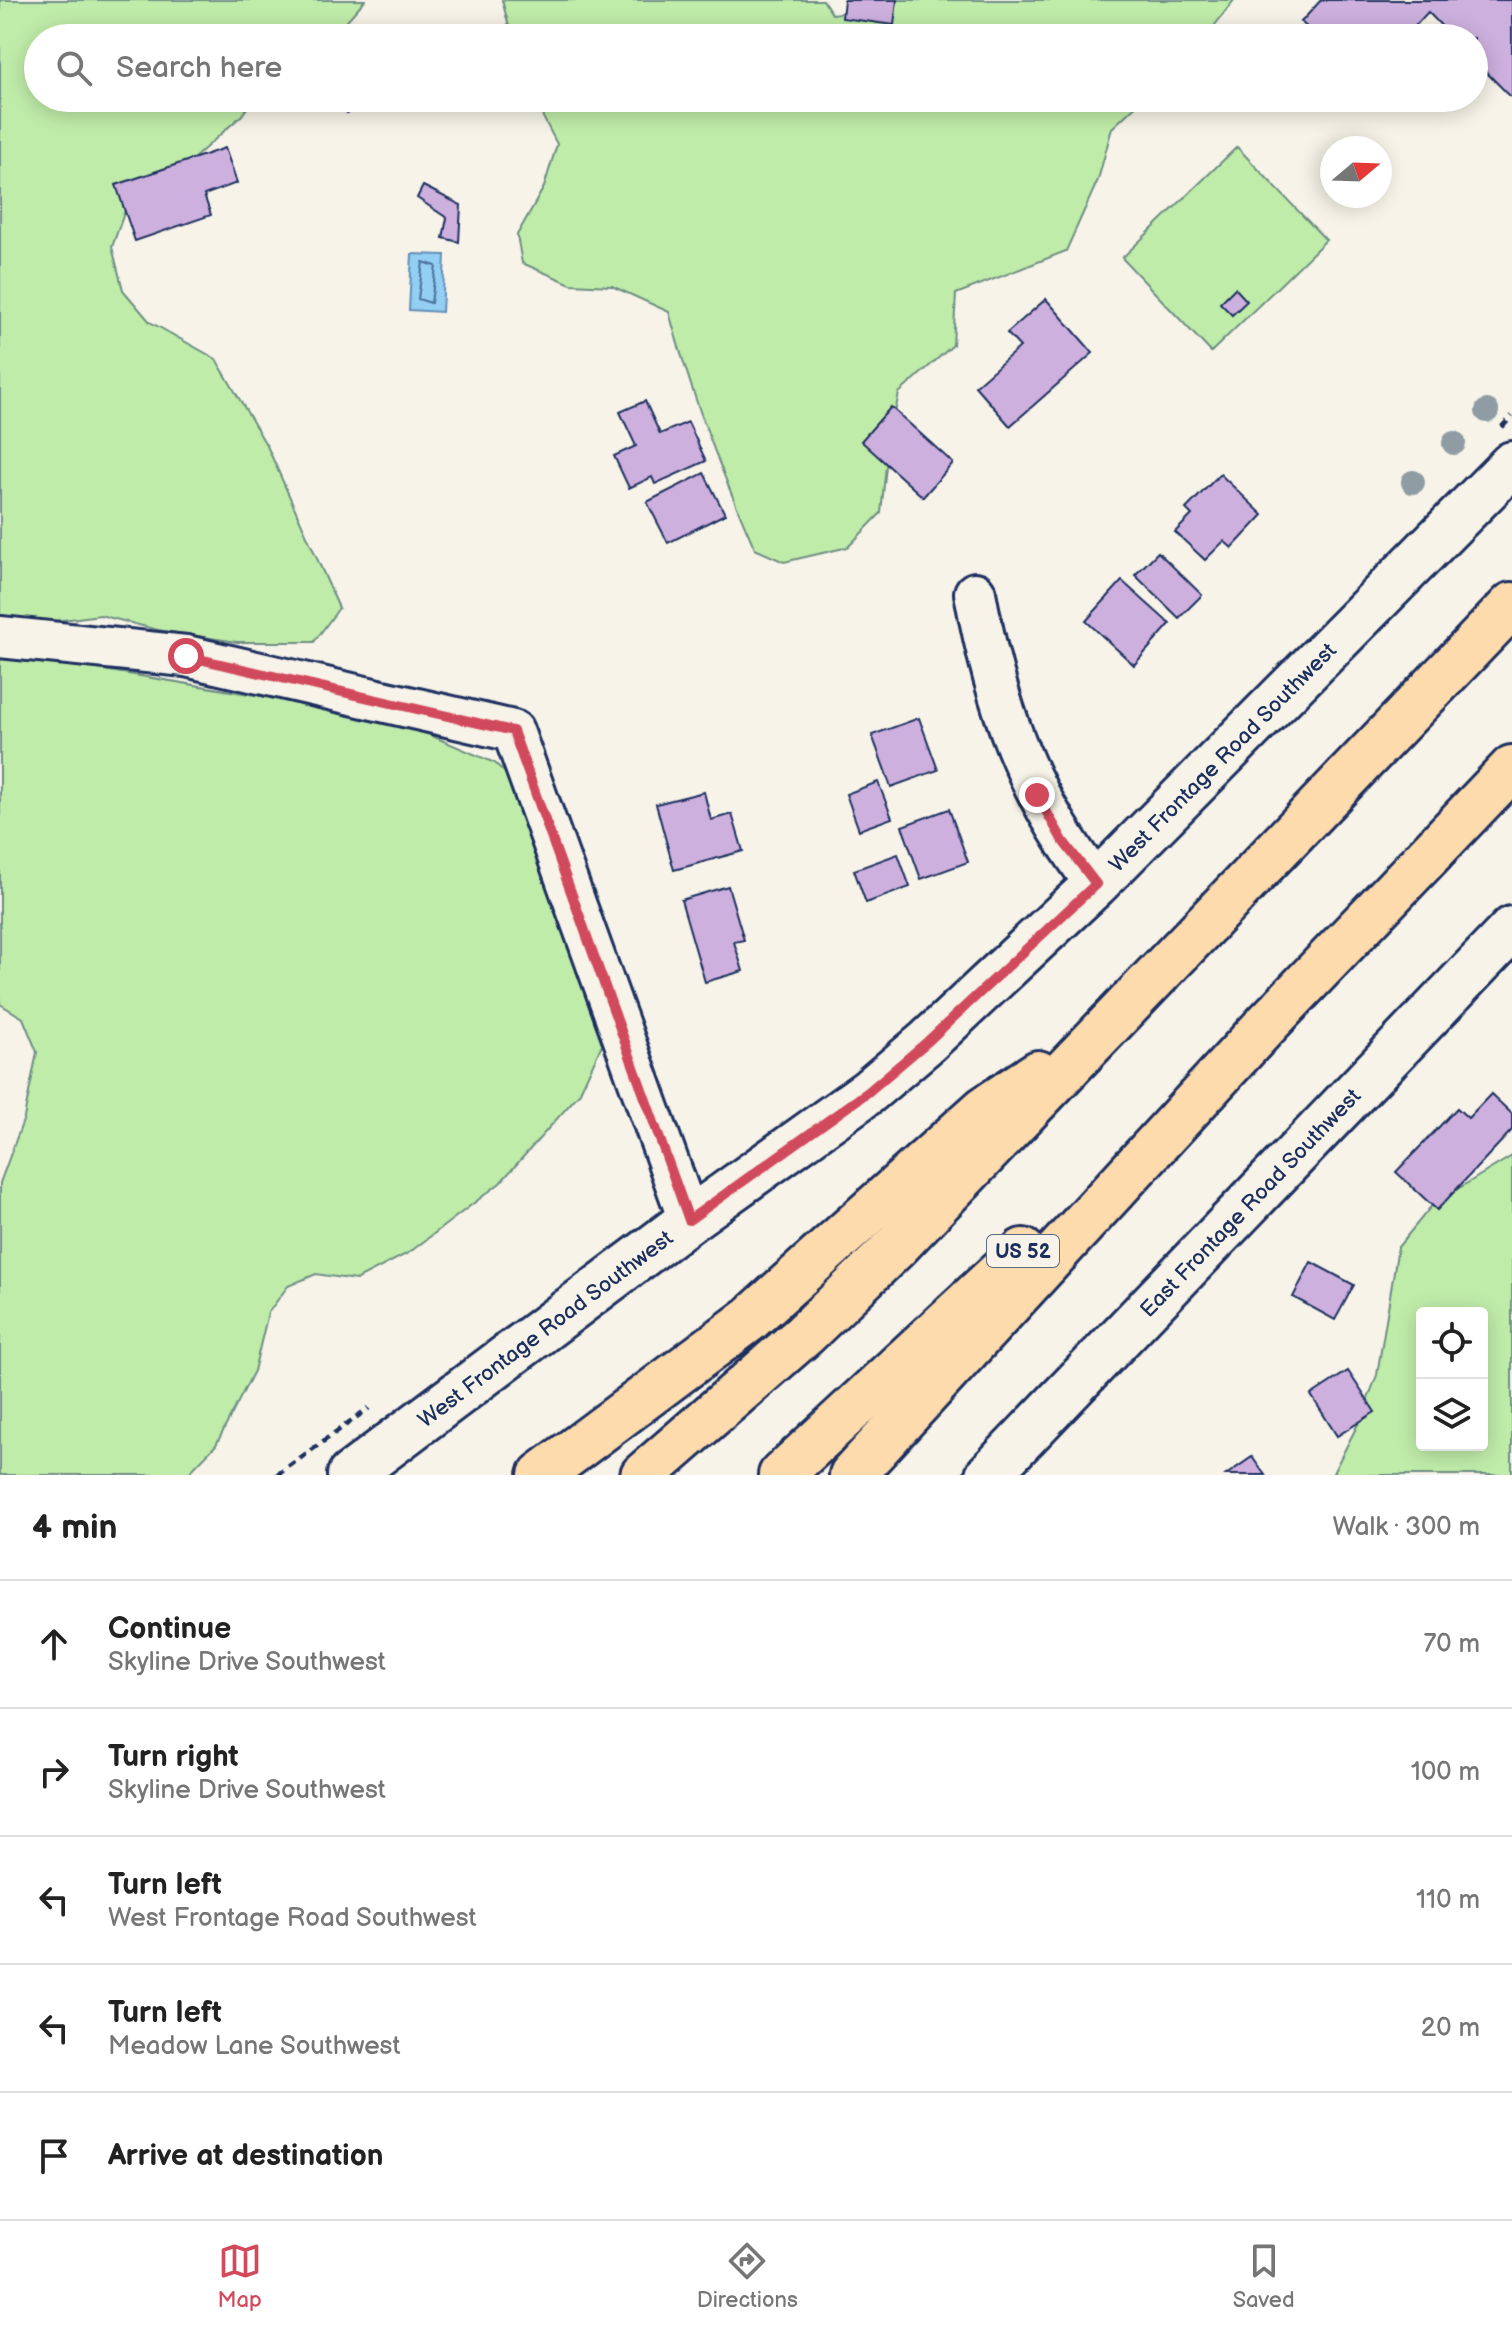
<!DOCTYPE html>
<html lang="en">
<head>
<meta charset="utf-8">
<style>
  body { margin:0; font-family:"Balsamiq Sans",sans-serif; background:#f6f6f6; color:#222 }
  .controls { position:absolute; right:24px; bottom:24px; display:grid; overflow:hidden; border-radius:8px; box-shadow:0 4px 20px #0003 }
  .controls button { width:72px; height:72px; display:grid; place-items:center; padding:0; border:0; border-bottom:2px solid #e0e0e0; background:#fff; color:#222; font:40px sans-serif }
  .compass { position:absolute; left:1320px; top:136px; width:72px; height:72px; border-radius:50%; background:#fff; box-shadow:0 4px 20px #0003; rotate:71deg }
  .stop { position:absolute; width:24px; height:24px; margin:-18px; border:6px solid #d1495b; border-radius:50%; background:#fff }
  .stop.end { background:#d1495b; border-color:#fff; box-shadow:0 2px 8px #0008 }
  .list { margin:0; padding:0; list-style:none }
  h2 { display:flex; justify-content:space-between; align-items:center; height:104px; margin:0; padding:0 32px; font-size:34px }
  h2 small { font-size:26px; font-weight:400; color:#767676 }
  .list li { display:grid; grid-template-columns:52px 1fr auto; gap:24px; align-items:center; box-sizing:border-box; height:128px; padding:0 32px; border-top:2px solid #e0e0e0 }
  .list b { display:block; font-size:30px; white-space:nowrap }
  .list p { margin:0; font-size:26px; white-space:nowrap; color:#767676 }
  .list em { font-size:26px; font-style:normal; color:#767676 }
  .icon { flex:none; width:44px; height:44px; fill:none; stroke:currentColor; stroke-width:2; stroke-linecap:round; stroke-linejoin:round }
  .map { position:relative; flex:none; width:1512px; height:1475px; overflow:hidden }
  .search { position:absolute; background:#fff; box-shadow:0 4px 20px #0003; left:24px; right:24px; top:24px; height:88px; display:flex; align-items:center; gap:20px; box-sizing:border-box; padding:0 28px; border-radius:44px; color:#767676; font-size:30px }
  .sheet { height:744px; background:#fff }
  nav { display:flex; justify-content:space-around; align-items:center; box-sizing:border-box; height:112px; border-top:2px solid #e0e0e0; background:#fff; font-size:22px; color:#767676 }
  nav a { display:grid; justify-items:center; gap:4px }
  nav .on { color:#d1495b }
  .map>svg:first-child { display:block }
  .green { fill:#c0eca9; stroke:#6e8e84; stroke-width:2; fill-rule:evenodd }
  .water { fill:#93cef3; stroke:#638eb7; stroke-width:2 }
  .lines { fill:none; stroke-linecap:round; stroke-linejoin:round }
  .shore { stroke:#4b6f9a; stroke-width:2 }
  .building { fill:#cdb0de; stroke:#1b2f5e; stroke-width:2 }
  .minor-casing { stroke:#1b2f5e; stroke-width:46 }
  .tertiary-casing { stroke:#1b2f5e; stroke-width:50 }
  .motorway-casing { stroke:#1b2f5e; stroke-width:50 }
  .path { stroke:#1b2f5e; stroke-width:5; stroke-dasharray:8 6; stroke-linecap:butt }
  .minor { stroke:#f7f3e8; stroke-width:40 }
  .tertiary { stroke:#f7f3e8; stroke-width:44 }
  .motorway { stroke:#fedbac; stroke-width:44 }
  .tree { fill:#909ca4 }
  .route { stroke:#d1495b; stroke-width:10 }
  .labels { text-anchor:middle; stroke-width:6; stroke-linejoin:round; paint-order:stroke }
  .shield { fill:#f7f3e8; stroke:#5d6a87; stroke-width:2 }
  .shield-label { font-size:20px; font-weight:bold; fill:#1b2f5e }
  .street-label { font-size:22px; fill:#1b2f5e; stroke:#f7f3e8 }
</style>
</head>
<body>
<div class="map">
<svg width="1512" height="1475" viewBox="0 0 1512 1475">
  <rect width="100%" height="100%" fill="#f7f3e8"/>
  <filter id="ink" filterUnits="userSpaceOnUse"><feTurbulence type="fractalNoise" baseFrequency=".0125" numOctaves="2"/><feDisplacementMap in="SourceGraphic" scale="16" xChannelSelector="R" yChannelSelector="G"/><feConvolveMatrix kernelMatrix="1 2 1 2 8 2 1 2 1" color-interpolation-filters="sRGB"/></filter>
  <g filter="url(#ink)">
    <!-- green -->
    <g class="green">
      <polygon points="0,0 365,0 343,25 320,38 38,38 38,98 254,98 242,115 192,160 128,202 112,247 123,290 150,322 216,359 268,448 339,608 314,642 237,642 158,630 100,615 47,622 62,663 388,717 495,763 573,838 596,901 612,1003 604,1040 579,1094 500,1183 410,1252 356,1280 316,1274 288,1286 268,1313 254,1371 216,1445 187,1475 0,1475 0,1183 24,1118 37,1052 23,1018 0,1004"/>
      <polygon points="502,0 823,0 832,14 874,9 882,0 1234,0 1205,38 512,38"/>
      <path d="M 533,98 L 1144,98 L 1112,128 L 1098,180 L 1066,251 L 956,294 L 953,345 L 899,393 L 888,447 L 881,513 L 848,547 L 784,562 L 755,549 C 721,472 691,394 669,312 L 612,286 L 571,284 L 522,263 L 517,235 L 544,187 L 557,144 Z"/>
      <polygon points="1237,147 1326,240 1211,352 1122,258"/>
      <path d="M 1512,1156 L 1512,1475 L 1332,1475 L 1360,1420 L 1377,1375 L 1398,1247 L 1433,1204 ZM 1422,1313 L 1482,1313 L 1482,1445 L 1422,1445 Z"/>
    </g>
    <!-- water -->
    <polygon class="water" points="412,254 445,255 442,312 409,310"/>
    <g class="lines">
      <!-- shore -->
      <polygon class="shore" points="423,262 436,266 431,303 418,299"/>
    </g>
    <!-- building -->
    <g class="building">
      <polygon points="844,0 897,0 894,25 842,18"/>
      <polygon points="1321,0 1512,0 1512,98 1474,60 1474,38 1453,38 1428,12 1404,38 1319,38 1301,22"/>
      <polygon points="342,98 364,98 367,106 347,113"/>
      <polygon points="225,148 237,183 204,195 211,215 135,241 116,185"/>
      <polygon points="423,186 461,205 459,242 443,238 447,218 417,198"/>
      <polygon points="1235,288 1247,301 1232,315 1220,303"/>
      <polygon points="1046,299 1093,353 1010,426 975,386 1020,347 1007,333"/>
      <polygon points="645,401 660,434 688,422 706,461 655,484 652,477 629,488 614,456 636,446 620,412"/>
      <polygon points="891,407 953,463 923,497 861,441"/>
      <polygon points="704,473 725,514 668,543 647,502"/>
      <polygon points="1220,474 1263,515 1232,548 1224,541 1205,560 1175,532 1192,515 1186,509"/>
      <polygon points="1158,552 1202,595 1179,618 1135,575"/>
      <polygon points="1122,581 1170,624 1134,665 1086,621"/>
      <polygon points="919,718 938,770 891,787 872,735"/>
      <polygon points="878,782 892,818 859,830 846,794"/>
      <polygon points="704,792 711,820 732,814 743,851 674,870 656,804"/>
      <polygon points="949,809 968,862 921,879 902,826"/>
      <polygon points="898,854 910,887 866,903 854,870"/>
      <polygon points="728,886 744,940 734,942 743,971 705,982 681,900"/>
      <polygon points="1491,1094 1512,1114 1512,1130 1437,1210 1396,1172 1457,1108 1468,1118"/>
      <polygon points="1311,1262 1354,1285 1335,1320 1293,1297"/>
      <polygon points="1348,1371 1375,1412 1337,1436 1311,1395"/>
      <polygon points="1252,1457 1265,1475 1226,1475"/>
    </g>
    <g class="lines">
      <!-- minor casing -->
      <g class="minor-casing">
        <g id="minor">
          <path d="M 975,593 C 996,707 1025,790 1096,884"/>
          <polyline points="0,637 186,656 513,731 689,1220"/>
        </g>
      </g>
      <!-- tertiary casing -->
      <g class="tertiary-casing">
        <g id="tertiary">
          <path id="s1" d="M 350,1475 L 689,1220 L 868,1092 L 927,1042 L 1096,884 L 1512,464"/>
          <path id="s2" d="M 988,1475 L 1512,929"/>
        </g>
      </g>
      <!-- motorway casing -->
      <g class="motorway-casing">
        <g id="motorway">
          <polyline points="541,1475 750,1319 984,1109 1038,1073"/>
          <polyline points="643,1475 804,1335 896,1247 1512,605"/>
          <polyline points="781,1475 1023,1251"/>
          <polyline points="852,1475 1265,1026 1512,768"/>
        </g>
      </g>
      <!-- path -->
      <g class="path">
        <polyline points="1502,427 1512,416"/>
        <polyline points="277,1475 369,1408"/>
      </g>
      <!-- minor -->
      <use href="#minor" class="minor"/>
      <!-- tertiary -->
      <use href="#tertiary" class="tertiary"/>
      <!-- motorway -->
      <use href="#motorway" class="motorway"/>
    </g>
    <!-- trees -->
    <g class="tree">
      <circle cx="1487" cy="411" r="12"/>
      <circle cx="1454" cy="443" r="12"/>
      <circle cx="1413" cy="482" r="12"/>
    </g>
  </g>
  <g class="lines" filter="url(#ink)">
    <!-- route -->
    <polyline class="route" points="186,656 513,731 689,1220 868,1092 927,1042 1096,884 1063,841 1037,795"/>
  </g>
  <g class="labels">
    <!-- shield labels -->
    <rect class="shield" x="987" y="1235" width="72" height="32" rx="6"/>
    <g class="shield-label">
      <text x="1023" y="1258">US 52</text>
    </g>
    <!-- street labels -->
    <g class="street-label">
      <text dy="8" stroke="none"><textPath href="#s1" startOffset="1132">West Frontage Road Southwest</textPath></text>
      <text dy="8" stroke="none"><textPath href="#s2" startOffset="378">East Frontage Road Southwest</textPath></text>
      <text dy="8" stroke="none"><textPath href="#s1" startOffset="244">West Frontage Road Southwest</textPath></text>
    </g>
  </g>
</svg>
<div class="controls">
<button><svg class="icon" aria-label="locate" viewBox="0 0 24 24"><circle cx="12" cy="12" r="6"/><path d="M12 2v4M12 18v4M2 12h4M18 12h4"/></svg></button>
<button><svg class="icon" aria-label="layers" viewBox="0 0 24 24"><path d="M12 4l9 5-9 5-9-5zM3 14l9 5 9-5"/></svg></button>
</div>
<svg class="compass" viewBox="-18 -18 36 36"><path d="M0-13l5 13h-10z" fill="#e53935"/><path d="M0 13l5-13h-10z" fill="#767676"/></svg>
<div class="stop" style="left:186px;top:656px"></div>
<div class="stop end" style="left:1037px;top:795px"></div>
<div class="search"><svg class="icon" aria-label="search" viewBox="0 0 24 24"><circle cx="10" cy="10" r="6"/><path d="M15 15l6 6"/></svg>Search here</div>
</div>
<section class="sheet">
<h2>4 min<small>Walk · 300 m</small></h2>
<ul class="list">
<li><svg class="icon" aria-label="ahead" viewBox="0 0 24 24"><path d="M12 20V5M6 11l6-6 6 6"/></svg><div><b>Continue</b><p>Skyline Drive Southwest</p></div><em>70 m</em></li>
<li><svg class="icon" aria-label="right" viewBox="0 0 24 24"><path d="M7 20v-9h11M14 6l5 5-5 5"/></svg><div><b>Turn right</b><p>Skyline Drive Southwest</p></div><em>100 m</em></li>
<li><svg class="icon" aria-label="left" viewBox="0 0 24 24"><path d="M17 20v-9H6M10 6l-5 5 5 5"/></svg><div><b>Turn left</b><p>West Frontage Road Southwest</p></div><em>110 m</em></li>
<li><svg class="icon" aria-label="left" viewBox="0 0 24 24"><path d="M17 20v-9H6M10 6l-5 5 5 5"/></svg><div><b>Turn left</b><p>Meadow Lane Southwest</p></div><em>20 m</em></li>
<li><svg class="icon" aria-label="arrive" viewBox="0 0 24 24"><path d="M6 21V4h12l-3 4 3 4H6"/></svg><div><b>Arrive at destination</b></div></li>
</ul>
</section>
<nav>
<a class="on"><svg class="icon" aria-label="map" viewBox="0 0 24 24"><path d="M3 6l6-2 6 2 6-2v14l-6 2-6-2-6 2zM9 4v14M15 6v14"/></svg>Map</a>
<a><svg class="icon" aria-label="directions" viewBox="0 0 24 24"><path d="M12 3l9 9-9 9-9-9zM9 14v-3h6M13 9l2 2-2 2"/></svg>Directions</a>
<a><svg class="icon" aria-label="saved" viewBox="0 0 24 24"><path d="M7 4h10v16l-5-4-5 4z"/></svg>Saved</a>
</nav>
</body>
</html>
